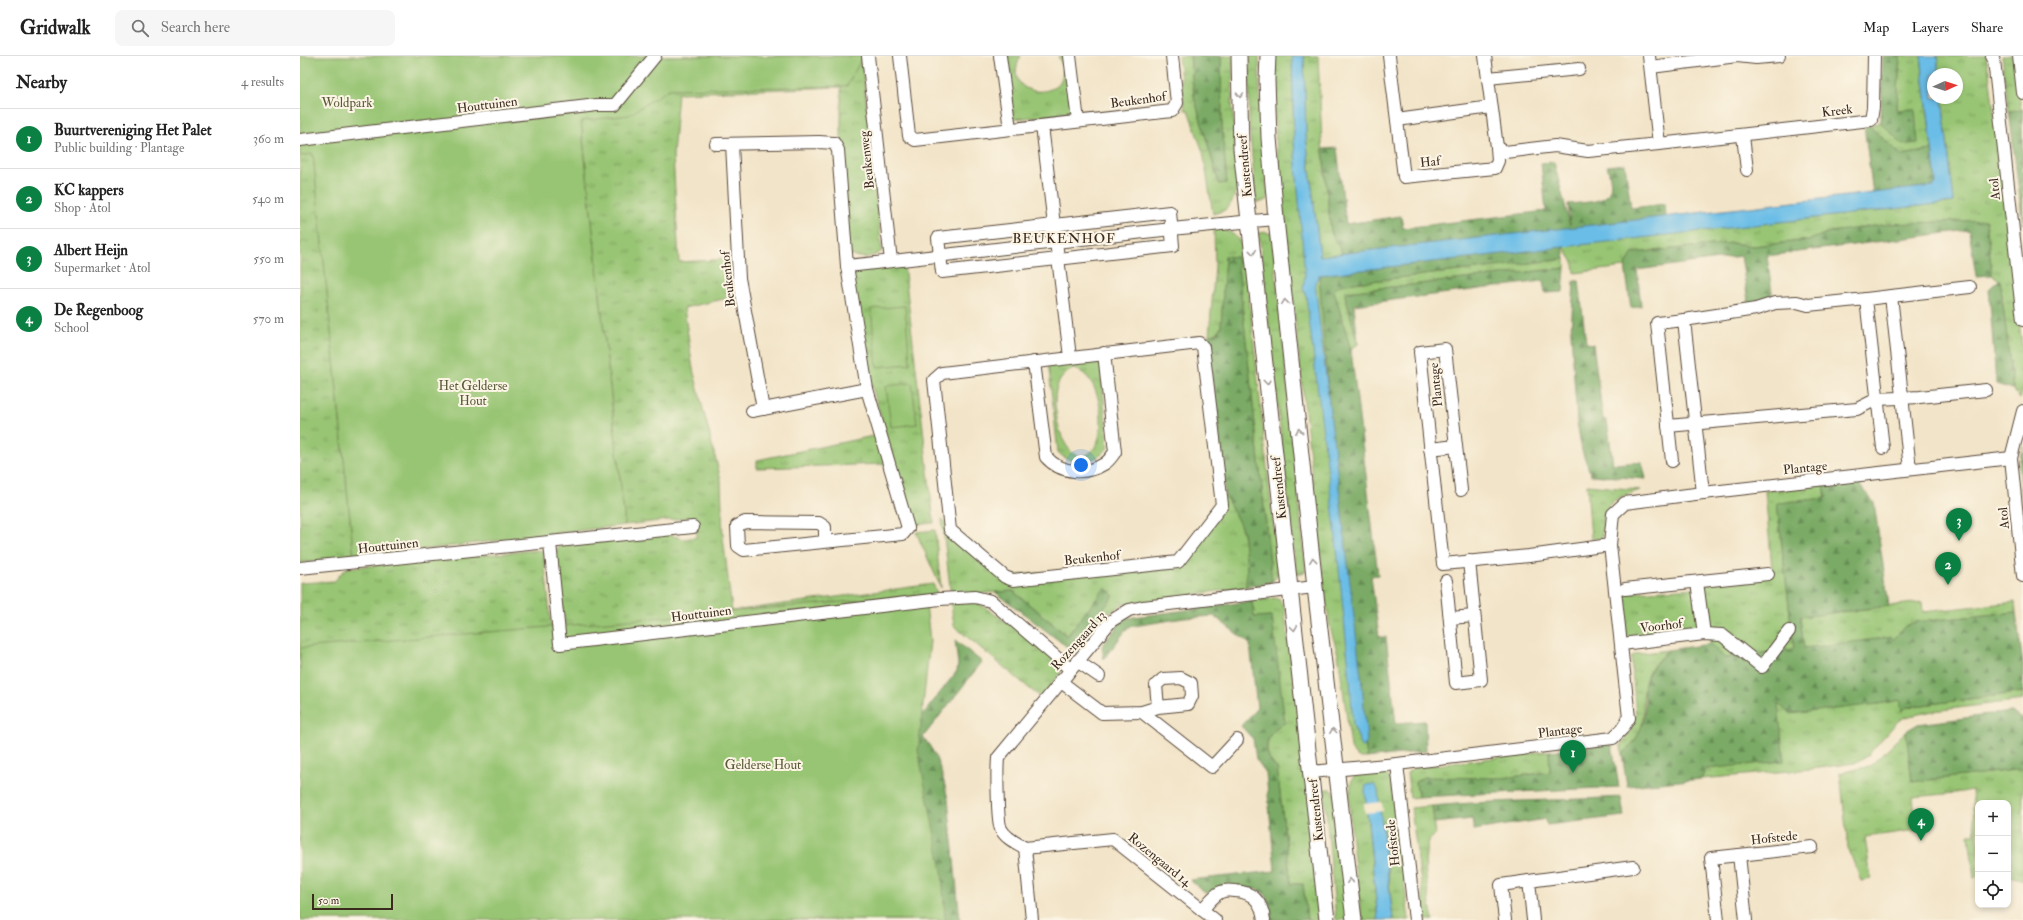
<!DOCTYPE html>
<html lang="en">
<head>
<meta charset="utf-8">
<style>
  body { margin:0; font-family:"IM FELL Double Pica",serif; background:#f6f6f6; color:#222 }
  .controls { position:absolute; right:12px; bottom:12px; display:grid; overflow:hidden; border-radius:8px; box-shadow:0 2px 6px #0003 }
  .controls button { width:36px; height:36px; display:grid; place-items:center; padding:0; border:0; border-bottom:1px solid #e0e0e0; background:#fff; color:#222; font:20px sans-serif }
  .compass { position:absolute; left:1627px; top:12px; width:36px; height:36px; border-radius:50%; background:#fff; box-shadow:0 2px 6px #0003; rotate:87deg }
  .scale { position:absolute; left:12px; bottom:10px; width:81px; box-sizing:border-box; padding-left:4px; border:2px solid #3b2a1e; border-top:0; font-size:11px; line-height:14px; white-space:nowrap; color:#3b2a1e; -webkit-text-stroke:3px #fcf5e5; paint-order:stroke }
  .you { position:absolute; left:781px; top:409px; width:14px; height:14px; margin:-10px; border:3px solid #fff; border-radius:50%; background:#1a73e8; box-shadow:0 0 0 6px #1a73e833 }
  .badge { display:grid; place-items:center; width:26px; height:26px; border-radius:50%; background:#0b8043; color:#fff; font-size:13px; font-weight:700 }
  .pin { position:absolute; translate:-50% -33px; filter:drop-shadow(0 1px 2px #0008) }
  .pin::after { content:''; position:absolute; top:21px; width:14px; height:12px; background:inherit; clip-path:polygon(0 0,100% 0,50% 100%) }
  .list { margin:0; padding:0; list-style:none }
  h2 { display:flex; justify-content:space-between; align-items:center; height:52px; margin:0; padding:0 16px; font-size:17px }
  h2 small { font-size:13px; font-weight:400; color:#767676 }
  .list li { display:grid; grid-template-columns:26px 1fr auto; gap:12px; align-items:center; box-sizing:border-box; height:60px; padding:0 16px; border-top:1px solid #e0e0e0 }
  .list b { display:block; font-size:15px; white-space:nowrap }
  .list p { margin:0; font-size:13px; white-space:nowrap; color:#767676 }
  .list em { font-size:13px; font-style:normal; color:#767676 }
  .icon { flex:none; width:22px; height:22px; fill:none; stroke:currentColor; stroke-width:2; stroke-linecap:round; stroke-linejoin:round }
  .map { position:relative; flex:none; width:1723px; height:864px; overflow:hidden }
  header { display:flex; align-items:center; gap:24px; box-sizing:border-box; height:56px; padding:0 20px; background:#fff; border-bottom:1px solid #e0e0e0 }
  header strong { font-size:19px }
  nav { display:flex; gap:22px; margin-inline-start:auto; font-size:14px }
  .search { width:280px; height:36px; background:#f6f6f6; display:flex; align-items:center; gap:10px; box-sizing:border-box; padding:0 14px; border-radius:8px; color:#767676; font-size:15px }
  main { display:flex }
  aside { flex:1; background:#fff }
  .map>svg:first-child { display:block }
  .grass { fill:url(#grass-tufts); stroke:#6a7848; fill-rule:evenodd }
  .forest { fill:url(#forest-firs); stroke:#5a6a42 }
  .green { fill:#98c573; stroke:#6a7848 }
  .water { fill:#6bbde7; stroke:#537482 }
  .pier { fill:#f2e4c8 }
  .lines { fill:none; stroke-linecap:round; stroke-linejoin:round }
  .minor-casing { stroke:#564638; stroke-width:14 }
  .major-casing { stroke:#564638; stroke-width:17 }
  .minor { stroke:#fff; stroke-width:12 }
  .major { stroke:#fff; stroke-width:15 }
  .oneway { stroke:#a79f9a }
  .labels { text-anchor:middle; stroke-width:4; stroke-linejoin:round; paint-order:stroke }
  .street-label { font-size:13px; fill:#3b2a1e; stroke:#fcf5e5 }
  .park-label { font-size:13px; fill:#575838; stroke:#fcf5e5 }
  .neighbourhood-label { font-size:14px; letter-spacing:1px; fill:#3b2a1e; stroke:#fcf5e5 }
</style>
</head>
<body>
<header>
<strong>Gridwalk</strong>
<div class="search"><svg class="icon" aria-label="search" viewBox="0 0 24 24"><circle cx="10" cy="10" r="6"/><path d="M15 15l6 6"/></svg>Search here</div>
<nav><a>Map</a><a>Layers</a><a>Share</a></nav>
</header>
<main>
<aside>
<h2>Nearby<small>4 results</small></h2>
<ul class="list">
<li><span class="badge">1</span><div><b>Buurtvereniging Het Palet</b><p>Public building · Plantage</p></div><em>360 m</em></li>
<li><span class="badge">2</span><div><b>KC kappers</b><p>Shop · Atol</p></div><em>540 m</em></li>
<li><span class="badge">3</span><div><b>Albert Heijn</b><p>Supermarket · Atol</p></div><em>550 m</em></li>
<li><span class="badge">4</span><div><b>De Regenboog</b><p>School</p></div><em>570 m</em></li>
</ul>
</aside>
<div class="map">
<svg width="1723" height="864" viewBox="0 0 1723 864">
  <defs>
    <pattern id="grass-tufts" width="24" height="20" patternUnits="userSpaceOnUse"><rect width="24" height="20" fill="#98c573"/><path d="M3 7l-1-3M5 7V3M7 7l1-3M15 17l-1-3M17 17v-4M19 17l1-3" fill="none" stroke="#7da05e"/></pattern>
    <pattern id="forest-firs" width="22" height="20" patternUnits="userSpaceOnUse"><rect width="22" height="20" fill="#7aaa65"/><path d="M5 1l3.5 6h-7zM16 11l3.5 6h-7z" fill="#658b53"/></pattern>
  </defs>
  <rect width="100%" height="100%" fill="#fcf5e5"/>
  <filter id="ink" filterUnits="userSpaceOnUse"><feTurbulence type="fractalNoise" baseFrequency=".025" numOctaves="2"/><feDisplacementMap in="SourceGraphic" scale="8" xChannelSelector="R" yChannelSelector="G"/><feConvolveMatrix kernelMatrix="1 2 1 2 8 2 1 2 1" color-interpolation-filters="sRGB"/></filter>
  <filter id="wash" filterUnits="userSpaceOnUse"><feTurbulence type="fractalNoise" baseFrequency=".012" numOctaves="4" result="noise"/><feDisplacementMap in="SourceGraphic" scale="16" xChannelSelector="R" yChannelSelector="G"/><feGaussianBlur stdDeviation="0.9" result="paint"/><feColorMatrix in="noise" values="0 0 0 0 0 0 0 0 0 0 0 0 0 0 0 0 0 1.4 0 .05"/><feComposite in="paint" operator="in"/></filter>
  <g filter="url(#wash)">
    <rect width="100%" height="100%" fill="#f2e4c8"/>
    <!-- grass -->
    <g class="grass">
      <path d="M 365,0 L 561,0 L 582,195 C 573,202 559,204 548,197 L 541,80 L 541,31 L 378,37 L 373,99 L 379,206 L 433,203 L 437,240 L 384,252 L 393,313 L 421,424 L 423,481 L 432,555 L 633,528 L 639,541 L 266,577 L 256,500 L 257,493 L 261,490 L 368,478 L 383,483 L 397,481 L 394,461 L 325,469 L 280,55 Z"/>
      <path d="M 707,0 L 721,0 C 695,47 784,47 758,0 L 768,0 L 771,58 L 712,63 Z"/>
      <polygon points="878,0 890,0 894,40 919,128 927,127 922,71 921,0 933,0 932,46 938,129 932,146 925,154 913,158 903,96 888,54 885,54"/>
      <polygon points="950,0 959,0 960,51 968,143 962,146 956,146 949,66"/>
      <polygon points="974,0 992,0 994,85 999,138 1019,219 1067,702 1060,702 1054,698 1051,691 1038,598 1030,571 1024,531 976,85 974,51"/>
      <polygon points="1004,0 1018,0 1022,86 1031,176 1043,198 1020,200 1006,80"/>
      <polygon points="1600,0 1621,0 1632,94 1601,99 1569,70 1580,66 1603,89 1615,53 1597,54"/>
      <polygon points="1637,0 1686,0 1689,16 1723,297 1723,334 1720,343 1713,333 1700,224 1692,219 1686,164 1530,176 1510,184 1453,190 1432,187 1333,197 1325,211 1275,217 1274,208 1263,190 1654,146 1642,42 1657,42 1657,18 1639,18"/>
      <polygon points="1702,0 1714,0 1721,54 1709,55"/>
      <polygon points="12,87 54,502 0,507 0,89"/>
      <path d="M 914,172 C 931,174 936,178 944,193 L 978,515 L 977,520 L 972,526 L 937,201 L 925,200 L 921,271 L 917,277 L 909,280 L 915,209 Z"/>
      <polygon points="966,176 972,178 1006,516 996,518 959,177"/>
      <polygon points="1265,203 1265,212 1046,236 1045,239 1058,288 1051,294 1034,235 1040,229 1053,227"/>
      <polygon points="604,209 634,467 613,469 570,324 551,221 557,214"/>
      <path d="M 800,300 L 808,391 C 799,407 770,411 758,396 L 748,306 ZM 773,313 C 806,317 811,398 782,400 C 760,401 751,346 757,331 C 760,322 765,317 773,313 Z"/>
      <polygon points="578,379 586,408 457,412 457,404"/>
      <path d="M 1287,429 L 1340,434 C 1309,444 1302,448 1302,482 L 1291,483 Z"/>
      <polygon points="1524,429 1526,442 1477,448 1494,593 1425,602 1410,588 1404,529 1472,513 1465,435"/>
      <path d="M 925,439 C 946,474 948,491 946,531 L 821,549 L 808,558 L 776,598 L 770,593 L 814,540 L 805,532 L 767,580 L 713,535 L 651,540 L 642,463 L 694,513 L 709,520 L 877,504 Z"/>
      <polygon points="635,474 641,532 616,476"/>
      <polygon points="237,494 242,496 244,500 252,577 0,613 0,527 35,525 40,518 47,512"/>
      <polygon points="1395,532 1398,571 1395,575 1329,581 1326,579 1320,537"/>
      <path d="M 974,542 L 979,543 L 984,551 L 1006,716 L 1021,864 L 1007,864 L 1003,828 L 991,828 L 977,712 C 963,700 965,684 976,670 L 972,560 L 954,561 L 952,545 Z"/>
      <polygon points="677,546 767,608 741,642 654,570 651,548"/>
      <polygon points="1622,546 1623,556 1715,546 1716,556 1616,566 1593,584 1503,592 1500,561"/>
      <path d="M 1368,594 C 1361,601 1352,609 1348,618 C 1335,650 1357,668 1322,698 L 1321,689 L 1331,674 L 1336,659 L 1331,601 L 1336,598 Z"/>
      <polygon points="1723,636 1723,644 1633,655 1605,661 1598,665 1568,699 1555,707 1511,713 1401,723 1406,713 1416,712 1478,648 1578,648 1601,644 1602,654 1607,651"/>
      <polygon points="1606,675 1612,726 1723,713 1723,824 1708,819 1708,747 1678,747 1678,820 1674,822 1669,779 1675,779 1672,734 1656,737 1613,741 1617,774 1565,781 1571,823 1561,825 1548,792 1540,717 1570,710"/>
      <polygon points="1249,695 1250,716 1202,722 1116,726 1118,741 1110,742 1107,717 1113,712"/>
      <path d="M 1076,716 L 1086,718 L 1091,725 L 1109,864 L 1093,864 L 1084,775 L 1067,757 L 1078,864 L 1062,864 C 1059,841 1043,737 1053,722 C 1058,715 1068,716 1076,716 Z"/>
      <polygon points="1024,733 1030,733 1034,736 1049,864 1036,864"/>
      <path d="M 1132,750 L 1136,778 C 1116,787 1130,846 1133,864 L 1126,864 L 1111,752 Z"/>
    </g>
    <!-- forest -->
    <g class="forest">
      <polygon points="890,0 921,0 922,71 927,127 919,128 894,40"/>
      <polygon points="1583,0 1600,0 1597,54 1615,53 1618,87 1603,89 1580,66 1581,65"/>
      <polygon points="1723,53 1722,65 1723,169 1709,55"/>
      <polygon points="1564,70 1569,70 1601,99 1632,94 1636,127 1635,130 1573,138"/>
      <path d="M 1037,92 L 1046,168 L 1101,160 L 1103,172 L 1246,155 L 1241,107 L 1254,106 L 1270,169 L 1268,148 C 1297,145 1320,148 1307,110 L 1325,108 L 1331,152 L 1365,148 L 1366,161 L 1043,198 L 1031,177 L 1023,93 Z"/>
      <polygon points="1686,164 1692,219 1676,220 1669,174 1467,200 1473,243 1456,245 1449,251 1441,200 1337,214 1341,250 1331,252 1325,210 1333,197 1432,187 1453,190 1510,184 1530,176 1588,168"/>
      <polygon points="1263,190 1265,203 1053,227 1040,229 1034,235 1051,294 1078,519 1071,520 1079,581 1086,581 1096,667 1125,665 1126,695 1067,702 1035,425 1019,219"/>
      <polygon points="925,200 937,201 972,526 946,531 947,512 943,475 925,439 907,280 917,278 921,271"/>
      <polygon points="1265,212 1263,236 1245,237 1243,225 1054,249 1058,288 1045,239 1046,236"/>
      <polygon points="1700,223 1713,333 1696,328 1689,233"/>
      <polygon points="1274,225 1279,225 1286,287 1293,288 1303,363 1307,364 1313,408 1342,406 1346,423 1291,419 1282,395 1277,366 1271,276"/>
      <polygon points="1723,390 1723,449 1719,408"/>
      <path d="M 1558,426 L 1574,447 L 1589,550 L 1500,561 L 1504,592 L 1592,581 L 1593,584 L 1605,570 L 1616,566 L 1716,556 L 1723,609 L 1723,636 L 1607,651 L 1602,655 L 1600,644 L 1578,648 L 1491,658 L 1478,648 L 1484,705 L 1406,713 L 1401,723 L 1327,730 L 1322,698 C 1340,683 1346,665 1345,642 C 1345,636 1343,630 1346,624 C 1350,612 1360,603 1368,594 L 1410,588 L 1425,602 L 1494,593 L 1477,447 L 1526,442 L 1524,429 Z"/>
      <polygon points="805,532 814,540 770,593 695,536 713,535 767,580"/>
      <path d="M 952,545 L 954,561 L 972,560 L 985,667 C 965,675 960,698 977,712 L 991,828 L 1003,828 L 1007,864 L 971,864 C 972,851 969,836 955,833 L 905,837 L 890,824 L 975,815 L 966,717 L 956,703 L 953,683 L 941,670 L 957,652 L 950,588 L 914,560 L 884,562 L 828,571 L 804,603 L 802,590 L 820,567 L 827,562 Z"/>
      <path d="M 655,584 L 682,606 L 623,681 C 638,698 643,721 648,743 L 660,864 L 462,864 L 657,615 L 658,608 Z"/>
      <polygon points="1711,656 1723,664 1723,713 1612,726 1606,675 1618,668"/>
      <polygon points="1299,689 1312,689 1319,731 1118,741 1116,726 1123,721 1202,722 1250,716 1249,695"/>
      <path d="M 1321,741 L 1324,760 L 1247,769 L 1246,763 L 1174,774 L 1172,763 L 1134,767 L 1132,750 C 1195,744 1258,745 1321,741 Z"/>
    </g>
    <!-- green -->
    <g class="green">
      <polygon points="0,0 563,0 547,30 369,33 329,59 281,65 325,469 54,502 13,98 0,100"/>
      <polygon points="605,250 610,308 577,311 571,253"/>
      <polygon points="612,327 617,368 591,371 586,330"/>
      <polygon points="625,539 630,585 618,695 642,815 645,864 0,864 0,592"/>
    </g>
    <!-- water -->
    <g class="water">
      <polygon points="992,0 1004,0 1006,80 1020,200 1634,130 1636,127 1635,116 1621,0 1637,0 1639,18 1633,18 1633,42 1642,42 1654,146 1019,219 1015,227 1062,629 1067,685 1064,691 1062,691 1053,669 1050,623 1035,473 1006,239 1003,232 1005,219 994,85"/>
      <polygon points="1074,728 1078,734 1093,864 1078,864 1065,736 1066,729"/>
    </g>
    <!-- pier -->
    <polygon class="pier" points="1082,746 1083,755 1065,757 1064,748"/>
  </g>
  <g filter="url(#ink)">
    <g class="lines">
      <!-- minor casing -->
      <g class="minor-casing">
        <g id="minor">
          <polyline points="568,0 591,205"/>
          <polyline points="600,0 609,80 615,84 872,55 877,47 872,0"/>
          <polyline points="700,0 710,73"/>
          <polyline points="770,0 778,65"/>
          <polyline points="1089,0 1104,121 1195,112 1198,105 1197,91 1185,0"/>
          <polyline points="1349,0 1359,88 1571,64 1573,51 1574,0"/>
          <polyline points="1692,0 1694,4 1723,264"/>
          <polyline points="1719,0 1723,37"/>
          <polyline points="1351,11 1437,0 1456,2 1479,0"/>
          <polyline points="1188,22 1279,13"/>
          <polyline points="1097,64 1191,51"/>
          <polyline points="742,70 770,301"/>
          <polyline points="1443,80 1447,114"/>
          <polyline points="0,84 297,49 315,49 355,0"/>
          <polyline points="416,88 519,86 534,87 538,94 547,210 567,333 452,355"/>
          <polyline points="432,88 439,222 463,353"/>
          <polyline points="1197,91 1205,96 1255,90 1288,95 1359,88"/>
          <polygon points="870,156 873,190 642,216 638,182"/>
          <path d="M 547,210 C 690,195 832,175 976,163"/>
          <polyline points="1591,240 1670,231"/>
          <polyline points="1384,264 1456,253 1475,247 1497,246 1508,249 1566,243"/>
          <polygon points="899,287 903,291 922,449 878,506 713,524 705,521 650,474 634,324 642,317"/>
          <path d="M 734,306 L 746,401 C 761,418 786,419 804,408 C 809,405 812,400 815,396 L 804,297"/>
          <polyline points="1723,355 1711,402 1723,520"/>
          <polyline points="1368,370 1557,353 1577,343 1620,341 1686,334"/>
          <polyline points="1583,392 1566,243 1591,240 1610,413"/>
          <polyline points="1130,393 1156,390"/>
          <polyline points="1372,405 1357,267 1384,264 1403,437"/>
          <polyline points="1161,434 1145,293 1120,296 1143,508 1229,500 1310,489"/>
          <polyline points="525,486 525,471 519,467 445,466 437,470 438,490 444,494 603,478 608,472 567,333"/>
          <polyline points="250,487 260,588 640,543 675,541 691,545 770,613"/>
          <polyline points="0,512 393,471"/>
          <polyline points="1146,525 1156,627 1181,624 1169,505"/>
          <polyline points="1397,526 1404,578"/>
          <polyline points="1325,533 1468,518"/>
          <polyline points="1150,562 1174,560"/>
          <polyline points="1322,588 1404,578 1422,579 1462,611 1489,575"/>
          <polyline points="777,605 799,620"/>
          <polyline points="760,625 802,657 842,656 858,651 888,648 892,640 891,627 881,622 863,623 856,629 858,651"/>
          <polyline points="842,656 912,711 937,684"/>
          <polyline points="1097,708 1115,864"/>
          <polyline points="1011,716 1097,708 1313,682 1322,673 1329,662 1310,489 1313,458 1325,447 1403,437 1711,402"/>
          <path d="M 725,792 C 717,787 706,783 701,773 C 697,765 697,713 698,702 L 811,565 L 829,554 L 843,551 L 1015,531"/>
          <polyline points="725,792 813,783 915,864"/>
          <polyline points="725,792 732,864"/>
          <polyline points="1439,799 1512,791"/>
          <polyline points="1229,825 1333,811"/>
          <path d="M 902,854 C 906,850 910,844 915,840 C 921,834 927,834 935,835 C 953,836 962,846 964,864"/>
          <polyline points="1205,864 1201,829 1229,825 1233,864"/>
          <polyline points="1418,864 1411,802 1439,799 1446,864"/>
        </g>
      </g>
      <!-- major casing -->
      <g class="major-casing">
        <g id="major">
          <polyline points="939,0 941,93 1027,864"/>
          <polyline points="968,0 967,24 969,82 976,163 1015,531 1054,864"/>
        </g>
      </g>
      <!-- minor -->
      <use href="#minor" class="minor"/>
      <!-- major -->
      <use href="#major" class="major"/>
    </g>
    <!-- one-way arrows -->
    <defs><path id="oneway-chevron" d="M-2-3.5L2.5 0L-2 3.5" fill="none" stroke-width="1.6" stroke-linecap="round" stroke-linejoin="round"/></defs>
    <g class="oneway">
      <use href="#oneway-chevron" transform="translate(940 39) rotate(88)"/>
      <use href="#oneway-chevron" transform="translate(953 196) rotate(84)"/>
      <use href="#oneway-chevron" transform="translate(985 246) rotate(-96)"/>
      <use href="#oneway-chevron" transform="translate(967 326) rotate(84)"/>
      <use href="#oneway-chevron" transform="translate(999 375) rotate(-96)"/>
      <use href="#oneway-chevron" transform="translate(1013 504) rotate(-96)"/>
      <use href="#oneway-chevron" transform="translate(994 572) rotate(83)"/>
      <use href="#oneway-chevron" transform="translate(1033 675) rotate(-97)"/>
      <use href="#oneway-chevron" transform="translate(1050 825) rotate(-96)"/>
    </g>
  </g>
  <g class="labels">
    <!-- street labels -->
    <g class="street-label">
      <text transform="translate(838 43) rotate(-8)" y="5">Beukenhof</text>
      <text transform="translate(187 48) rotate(-7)" y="5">Houttuinen</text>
      <text transform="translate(1537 54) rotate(-7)" y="5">Kreek</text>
      <text transform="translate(566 104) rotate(-96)" y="5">Beukenweg</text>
      <text transform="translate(1130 105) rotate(-6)" y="5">Haf</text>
      <text transform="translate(944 110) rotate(-95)" y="5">Kustendreef</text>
      <text transform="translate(1694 133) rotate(-96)" y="5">Atol</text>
      <text transform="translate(427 223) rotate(-96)" y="5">Beukenhof</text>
      <text transform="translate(1135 329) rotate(-96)" y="5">Plantage</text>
      <text transform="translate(1505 411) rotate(-6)" y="5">Plantage</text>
      <text transform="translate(978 432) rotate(-96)" y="5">Kustendreef</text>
      <text transform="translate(1703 462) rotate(-96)" y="5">Atol</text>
      <text transform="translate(88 489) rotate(-6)" y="5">Houttuinen</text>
      <text transform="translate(792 501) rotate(-6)" y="5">Beukenhof</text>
      <text transform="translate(401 557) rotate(-7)" y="5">Houttuinen</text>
      <text transform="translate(1361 569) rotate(-7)" y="5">Voorhof</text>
      <text transform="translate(778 584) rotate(-48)" y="5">Rozengaard 13</text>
      <text transform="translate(1260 674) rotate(-7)" y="5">Plantage</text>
      <text transform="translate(1015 754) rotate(-96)" y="5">Kustendreef</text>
      <text transform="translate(1474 781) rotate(-6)" y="5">Hofstede</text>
      <text transform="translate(1092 787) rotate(-96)" y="5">Hofstede</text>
      <text transform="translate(860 803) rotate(39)" y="5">Rozengaard 14</text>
    </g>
    <!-- park labels -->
    <g class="park-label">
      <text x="47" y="51">Woldpark</text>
      <text x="173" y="334">Het Gelderse<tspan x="173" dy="15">Hout</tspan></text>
      <text x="463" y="713">Gelderse Hout</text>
    </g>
    <!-- neighbourhood labels -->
    <g class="neighbourhood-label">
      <text x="764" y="187">BEUKENHOF</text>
    </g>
  </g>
</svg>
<div class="controls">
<button>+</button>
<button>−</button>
<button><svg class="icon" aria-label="locate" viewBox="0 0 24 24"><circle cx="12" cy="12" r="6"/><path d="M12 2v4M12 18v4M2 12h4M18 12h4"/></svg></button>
</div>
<svg class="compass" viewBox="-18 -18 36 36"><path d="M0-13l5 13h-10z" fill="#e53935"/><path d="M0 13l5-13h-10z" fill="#767676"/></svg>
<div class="scale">50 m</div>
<div class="you"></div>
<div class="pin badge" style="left:1273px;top:717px">1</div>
<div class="pin badge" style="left:1648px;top:529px">2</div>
<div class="pin badge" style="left:1659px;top:485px">3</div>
<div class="pin badge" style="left:1621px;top:785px">4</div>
</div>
</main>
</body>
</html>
